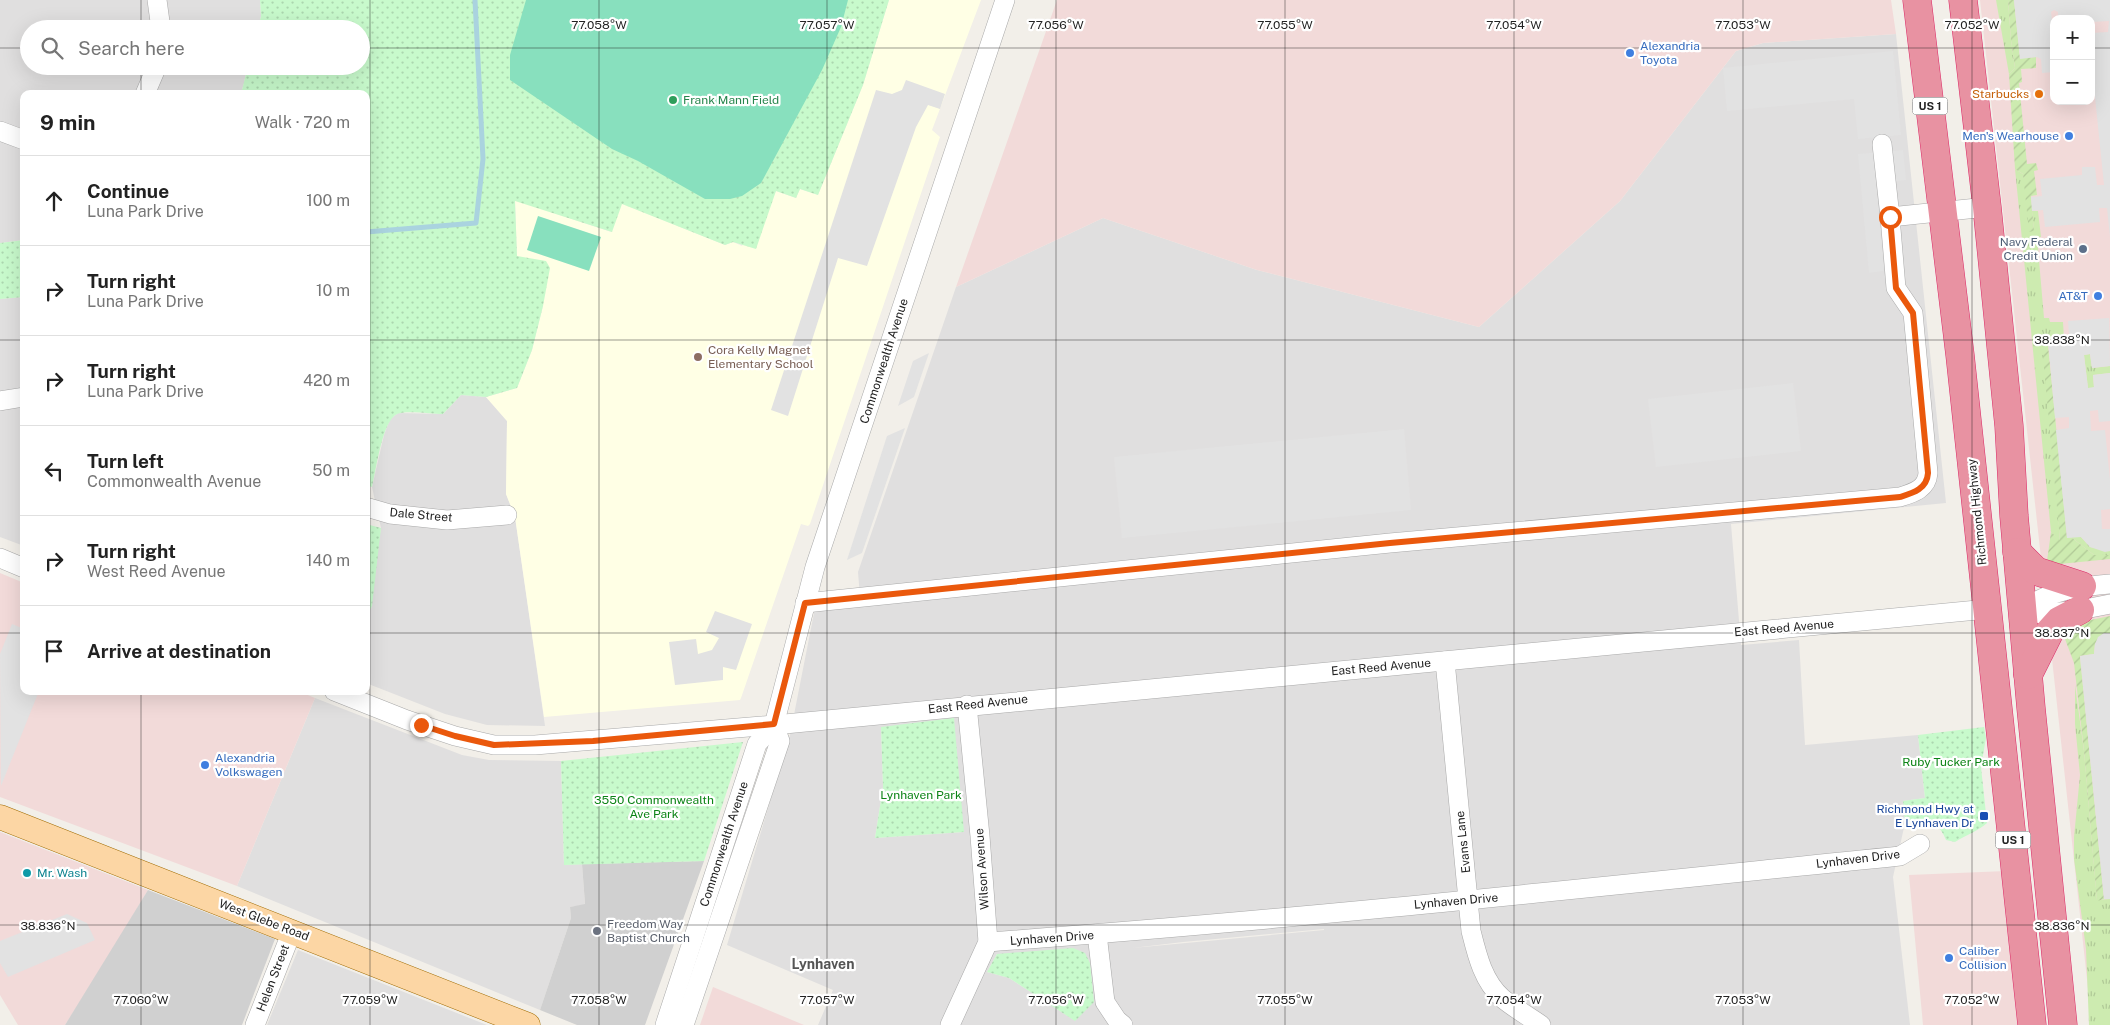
<!DOCTYPE html>
<html lang="en">
<head>
<meta charset="utf-8">
<style>
  body { margin:0; font-family:"Public Sans",sans-serif; background:#f2f2f2; color:#222 }
  .controls { position:absolute; right:15px; top:15px; display:grid; overflow:hidden; border-radius:10px; box-shadow:0 5px 20px #0002 }
  .controls button { width:45px; height:45px; display:grid; place-items:center; padding:0; border:0; border-bottom:1px solid #e0e0e0; background:#fff; color:#222; font:25px sans-serif }
  .stop { position:absolute; width:15px; height:15px; margin:-11px; border:4px solid #ea580c; border-radius:50%; background:#fff }
  .stop.end { background:#ea580c; border-color:#fff; box-shadow:0 1px 5px #0008 }
  .list { margin:0; padding:0; list-style:none }
  h2 { display:flex; justify-content:space-between; align-items:center; height:65px; margin:0; padding:0 20px; font-size:21px }
  h2 small { font-size:16px; font-weight:400; color:#767676 }
  .list li { display:grid; grid-template-columns:32px 1fr auto; gap:15px; align-items:center; box-sizing:border-box; height:90px; padding:0 20px; border-top:1px solid #e0e0e0 }
  .list b { display:block; font-size:19px; white-space:nowrap }
  .list p { margin:0; font-size:16px; white-space:nowrap; color:#767676 }
  .list em { font-size:16px; font-style:normal; color:#767676 }
  .icon { flex:none; width:28px; height:28px; fill:none; stroke:currentColor; stroke-width:2; stroke-linecap:round; stroke-linejoin:round }
  .map { position:relative; flex:none; width:2110px; height:1025px; overflow:hidden }
  .search { position:absolute; background:#fff; box-shadow:0 5px 20px #0002; left:20px; top:20px; width:350px; height:55px; display:flex; align-items:center; gap:12px; box-sizing:border-box; padding:0 18px; border-radius:28px; color:#767676; font-size:19px }
  .panel { position:absolute; background:#fff; box-shadow:0 5px 20px #0002; left:20px; top:90px; width:350px; height:605px; border-radius:10px }
  .map>svg:first-child { display:block }
  .residential { fill:#e0dfdf; fill-rule:evenodd }
  .commercial { fill:#f2dad9; fill-rule:evenodd }
  .education { fill:#ffffe5 }
  .religious { fill:#d0d0d0 }
  .grass { fill:url(#grass-tufts) }
  .park { fill:url(#park-dots) }
  .garden { fill:url(#garden-furrows) }
  .pitch { fill:#88e0be }
  .parking { fill:#e2e2e2 }
  .lines { fill:none; stroke-linecap:round; stroke-linejoin:round }
  .stream { stroke:#aad3df; stroke-width:5 }
  .minor-casing { stroke:#a9a9a9; stroke-width:20 }
  .major-casing { stroke:#a06b00; stroke-width:25 }
  .highway-casing { stroke:#dc2a67; stroke-width:29 }
  .minor { stroke:#fff; stroke-width:19 }
  .major { stroke:#fcd6a4; stroke-width:24 }
  .highway { stroke:#e892a2; stroke-width:28 }
  .route { stroke:#ea580c; stroke-width:6 }
  .ticks { fill:none; stroke:#222; stroke-width:1; stroke-opacity:0.45 }
  .shop-dot { fill:#3f7fe0; stroke:#fff; stroke-width:2 }
  .food-dot { fill:#e8710a; stroke:#fff; stroke-width:2 }
  .leisure-dot { fill:#2e9e5b; stroke:#fff; stroke-width:2 }
  .service-dot { fill:#5c6f8a; stroke:#fff; stroke-width:2 }
  .education-dot { fill:#8d6e63; stroke:#fff; stroke-width:2 }
  .transit-dot { fill:#1a4fb4; stroke:#fff; stroke-width:2 }
  .culture-dot { fill:#0f9aa8; stroke:#fff; stroke-width:2 }
  .worship-dot { fill:#6b7280; stroke:#fff; stroke-width:2 }
  .labels { text-anchor:middle; stroke-width:4.5; stroke-linejoin:round; paint-order:stroke }
  .shield { fill:#fff; stroke:#646464; stroke-width:1 }
  .shield-label { font-size:11px; font-weight:bold; fill:#222 }
  .shop-label { font-size:12px; fill:#366cbe; stroke:#fff; text-anchor:start }
  .food-label { font-size:12px; fill:#c56008; stroke:#fff; text-anchor:end }
  .leisure-label { font-size:12px; fill:#27864d; stroke:#fff; text-anchor:start }
  .service-label { font-size:12px; fill:#4e5e75; stroke:#fff; text-anchor:end }
  .education-label { font-size:12px; fill:#785e54; stroke:#fff; text-anchor:start }
  .street-label { font-size:12px; fill:#222; stroke:#fff }
  .park-label { font-size:12px; fill:#0c8416; stroke:#fff }
  .transit-label { font-size:12px; fill:#164399; stroke:#fff; text-anchor:end }
  .culture-label { font-size:12px; fill:#0d838f; stroke:#fff; text-anchor:start }
  .worship-label { font-size:12px; fill:#5b616d; stroke:#fff; text-anchor:start }
  .neighbourhood-label { font-size:14px; font-weight:bold; fill:#555; stroke:#fff }
  .ticks-label { font-size:12px; text-anchor:middle; fill:#222; stroke:#fff; stroke-width:4.5; stroke-linejoin:round; paint-order:stroke }
</style>
</head>
<body>
<div class="map">
<svg width="2110" height="1025" viewBox="0 0 2110 1025">
  <defs>
    <pattern id="grass-tufts" width="24" height="20" patternUnits="userSpaceOnUse" patternTransform="scale(1.25)"><rect width="24" height="20" fill="#cdebb0"/><path d="M3 7l-1-3M5 7V3M7 7l1-3M15 17l-1-3M17 17v-4M19 17l1-3" fill="none" stroke="#b0c997"/></pattern>
    <pattern id="park-dots" width="8" height="8" patternUnits="userSpaceOnUse" patternTransform="scale(1.25)"><rect width="8" height="8" fill="#c8facc"/><path d="M2 2h.1M6 6h.1" fill="none" stroke="#acd6af" stroke-width="1.8" stroke-linecap="round"/></pattern>
    <pattern id="garden-furrows" width="10" height="10" patternUnits="userSpaceOnUse" patternTransform="scale(1.25)"><rect width="10" height="10" fill="#cdebb0"/><path d="M-1 1l2-2M0 10L10 0M9 11l2-2" fill="none" stroke="#b0c997"/></pattern>
  </defs>
  <rect width="100%" height="100%" fill="#f2efe9"/>
  <!-- residential -->
  <g class="residential">
    <polygon points="0,0 260,0 261,16 258,29 29,29 29,66 248,66 241,94 24,94 24,240 0,243"/>
    <path d="M 1896,34 L 1946,503 L 1731,524 L 1741,645 L 1799,640 L 1805,745 L 1918,735 L 1925,798 L 1903,801 L 1905,823 L 1893,877 L 1910,1025 L 818,1025 L 833,990 L 727,945 L 790,735 L 815,608 L 860,597 L 858,572 L 956,287 L 1103,218 L 1257,270 L 1479,327 L 1620,201 L 1736,51 L 1763,43 ZM 881,727 L 964,832 L 875,838 L 883,787 ZM 1324,929 L 1324,930 L 1132,948 L 1183,942 ZM 997,954 L 1074,1020 L 1009,978 L 987,972 Z"/>
    <polygon points="24,297 24,546 0,537 0,299"/>
    <polygon points="461,395 486,397 507,421 506,494 515,517 545,726 487,725 445,714 366,683 366,616 381,528 372,487 384,435 390,419 398,413 443,414"/>
    <polygon points="315,698 462,755 489,760 561,761 564,865 582,864 585,905 570,907 571,918 540,1010 237,886"/>
    <polygon points="298,950 487,1025 267,1025"/>
  </g>
  <!-- commercial -->
  <g class="commercial">
    <polygon points="1057,0 1891,0 1896,34 1763,43 1736,51 1620,201 1479,327 1257,270 1103,218 956,287"/>
    <path d="M 1980,0 L 2110,0 L 2110,1025 L 2092,1025 ZM 2054,19 L 2091,19 L 2091,101 L 2054,101 Z"/>
    <polygon points="0,573 24,583 24,691 298,691 315,698 237,886 0,797"/>
    <polygon points="0,832 148,890 106,961 65,1025 18,1025 0,995"/>
    <polygon points="2006,871 2022,1025 1923,1025 1909,875"/>
    <polygon points="713,987 804,1025 700,1025"/>
  </g>
  <!-- education -->
  <polygon class="education" points="889,0 981,0 932,130 940,137 810,524 808,526 801,524 741,698 740,700 544,717 515,517 506,494 507,421 486,397 517,388 532,350 543,306 517,256 515,200 611,232 621,203 725,245 733,242 742,246 776,191 796,198 800,189 818,195 863,85"/>
  <!-- religious -->
  <g class="religious">
    <polygon points="704,861 645,1025 577,1025 540,1010 571,918 570,907 585,904 582,864"/>
    <polygon points="148,890 275,939 242,1025 65,1025"/>
  </g>
  <!-- grass -->
  <g class="grass">
    <polygon points="1996,0 2008,0 2011,40 2015,68 2009,74"/>
    <polygon points="2015,169 2023,174 2034,231 2032,211 2038,211 2041,237 2037,237 2044,318 2049,318 2050,322 2063,322 2064,338 2048,340 2046,335 2060,541 2051,532"/>
    <polygon points="2090,354 2092,368 2110,366 2110,373 2093,375 2094,388 2088,388 2084,355"/>
    <polygon points="2071,537 2081,537 2090,547 2110,551 2110,555 2094,555"/>
    <polygon points="2075,685 2084,751 2097,900 2110,899 2110,1025 2089,1025 2086,949 2074,859 2074,837 2080,775 2075,724"/>
  </g>
  <!-- park -->
  <g class="park">
    <path d="M 260,0 L 889,0 L 863,85 L 818,195 L 800,189 L 796,198 L 776,191 L 756,249 L 733,242 L 725,245 L 622,204 L 612,232 L 515,201 L 517,256 L 546,261 L 550,268 L 543,306 L 532,350 L 517,388 L 486,397 L 461,395 L 443,414 C 433,414 405,410 397,414 C 382,421 376,471 372,487 L 366,485 L 366,94 L 241,94 L 248,66 L 361,66 L 361,29 L 258,29 L 261,16 Z"/>
    <polygon points="24,240 24,297 0,299 0,243"/>
    <polygon points="366,524 381,528 372,606 366,617"/>
    <polygon points="954,718 964,832 875,838 883,787 881,727"/>
    <path d="M 1984,727 L 1986,738 L 1981,767 L 1987,823 C 1980,830 1964,836 1955,842 L 1946,840 C 1938,819 1925,819 1905,823 L 1903,801 L 1925,798 L 1918,735 Z"/>
    <polygon points="743,742 704,861 564,865 561,761"/>
    <polygon points="1073,948 1085,953 1090,963 1094,1002 1075,1021 1009,978 987,972 997,954"/>
  </g>
  <!-- garden -->
  <g class="garden">
    <polygon points="2008,0 2014,0 2020,58 2036,57 2036,68 2021,69 2022,82 2019,83 2027,164 2036,163 2038,170 2034,171 2037,195 2031,196 2034,231 2029,232 2023,174 2015,169 2009,74 2015,68 2011,40"/>
    <polygon points="2047,335 2067,537 2071,537 2094,555 2110,555 2110,559 2060,564 2047,561 2051,532 2060,540 2041,336"/>
    <polygon points="2110,616 2110,633 2104,633 2095,644 2094,654 2080,656 2104,899 2097,901 2084,751 2074,663 2062,631 2076,623"/>
  </g>
  <!-- pitch -->
  <g class="pitch">
    <polygon points="526,0 848,0 841,27 822,70 761,183 742,196 730,199 705,199 638,161 612,149 510,80 510,55"/>
    <polygon points="538,216 601,237 589,271 527,250"/>
  </g>
  <!-- parking -->
  <g class="parking">
    <polygon points="2014,0 2110,0 2110,237 2107,208 2099,208 2100,222 2045,227 2043,210 2032,211 2031,197 2042,196 2040,179 2082,175 2082,167 2095,167 2097,185 2104,185 2091,58 2091,33 2108,32 2109,21 2091,22 2091,19 2058,19 2058,12 2054,10 2051,12 2054,36 2054,72 2042,73 2041,59 2037,57 2020,59"/>
    <polygon points="1893,51 1901,135 1858,139 1854,99 1727,111 1723,68"/>
    <polygon points="906,80 945,94 940,109 928,105 916,127 867,266 838,258 788,416 771,410 876,90 892,94 902,90"/>
    <polygon points="1903,150 1906,180 1876,183 1884,271 1869,273 1858,154"/>
    <polygon points="2109,318 2110,366 2092,368 2090,354 2084,355 2088,388 2094,387 2093,375 2110,373 2110,421 2099,422 2098,410 2090,411 2091,431 2105,430 2110,480 2110,509 2101,510 2102,529 2110,529 2110,551 2105,552 2090,547 2081,537 2067,538 2056,430 2069,428 2069,417 2055,418 2048,340 2067,338 2069,334 2068,321"/>
    <polygon points="929,353 914,397 898,406 913,361"/>
    <polygon points="1793,383 1801,451 1656,467 1648,399"/>
    <polygon points="905,428 862,553 847,560 887,436"/>
    <polygon points="1404,429 1411,510 1122,538 1114,457"/>
    <polygon points="715,611 752,624 736,670 723,667 723,680 675,685 669,642 696,639 698,654 712,650 719,638 706,632"/>
    <polygon points="12,624 24,629 24,691 39,691 1,786 0,654"/>
    <polygon points="2104,633 2110,633 2110,899 2104,899 2080,656 2094,654 2095,644 2098,637"/>
    <polygon points="67,914 87,923 95,940 8,977 0,963 0,941"/>
  </g>
  <g class="lines">
    <!-- stream -->
    <polyline class="stream" points="366,232 476,223 483,159 475,0"/>
    <!-- minor casing -->
    <g class="minor-casing">
      <g id="minor">
        <polyline points="157,0 161,29"/>
        <polyline points="145,94 157,66"/>
        <polyline points="0,131 24,140"/>
        <polyline points="1882,144 1890,217 1987,207"/>
        <polyline points="0,401 24,397"/>
        <polyline points="366,507 390,514 447,520 507,515"/>
        <polyline points="0,558 24,568"/>
        <path d="M 805,603 L 1390,543 L 1900,497 C 1913,493 1927,489 1928,473 L 1913,313 L 1896,288 L 1890,217"/>
        <polyline points="2029,608 2040,614 2080,610 2110,604"/>
        <path d="M 2023,610 C 2030,608 2033,603 2039,600 C 2061,589 2086,586 2110,584"/>
        <path d="M 1445,661 L 1471,931 C 1477,955 1483,981 1502,998 C 1514,1008 1528,1016 1541,1025"/>
        <polyline points="334,691 407,720 455,736 494,745 535,745 774,725 1988,609"/>
        <polyline points="1097,934 1105,1002 1117,1020 1123,1025"/>
        <path d="M 988,942 C 1292,920 1596,887 1900,856 L 1920,844"/>
        <polyline points="255,1025 292,931"/>
        <polyline points="665,1025 757,744 774,725 815,567 1005,0"/>
        <polyline points="684,1025 780,741 774,725"/>
        <polyline points="950,1025 988,942 980,836 967,705"/>
      </g>
    </g>
    <!-- major casing -->
    <g class="major-casing">
      <polyline id="major" points="0,817 528,1025"/>
    </g>
    <!-- highway casing -->
    <g class="highway-casing">
      <g id="highway">
        <polyline points="1917,0 1960,355 2032,1025"/>
        <polyline points="1963,0 1987,207 2009,426 2014,516 2031,708 2063,1025"/>
        <polyline points="2017,552 2036,571 2082,586"/>
        <polyline points="2028,675 2050,631 2059,621 2080,610"/>
      </g>
    </g>
    <!-- minor -->
    <use href="#minor" class="minor"/>
    <!-- major -->
    <use href="#major" class="major"/>
    <!-- highway -->
    <use href="#highway" class="highway"/>
  </g>
  <g class="lines">
    <!-- route -->
    <path class="route" d="M 421,725 L 455,736 L 494,745 L 593,741 L 774,724 L 805,603 L 1390,543 L 1900,497 C 1913,493 1927,489 1928,473 L 1913,313 L 1896,288 L 1890,217"/>
  </g>
  <!-- ticks -->
  <path class="ticks" d="M 141,0 L 141,29M 370,0 L 370,1025M 599,0 L 599,1025M 827,0 L 827,1025M 1056,0 L 1056,1025M 1285,0 L 1285,1025M 1514,0 L 1514,1025M 1743,0 L 1743,1025M 1972,0 L 1972,1025M 0,48 L 29,48M 361,48 L 2054,48M 2091,48 L 2110,48M 141,66 L 141,94M 0,340 L 24,340M 366,340 L 2110,340M 0,633 L 24,633M 366,633 L 2110,633M 141,691 L 141,1025M 0,925 L 2110,925"/>
  <!-- markers -->
  <g class="shop-dot">
    <circle cx="1630" cy="53" r="5"/>
    <circle cx="2069" cy="136" r="5"/>
    <circle cx="2098" cy="296" r="5"/>
    <circle cx="205" cy="765" r="5"/>
    <circle cx="1949" cy="958" r="5"/>
  </g>
  <circle class="food-dot" cx="2039" cy="94" r="5"/>
  <circle class="leisure-dot" cx="673" cy="100" r="5"/>
  <circle class="service-dot" cx="2083" cy="249" r="5"/>
  <circle class="education-dot" cx="698" cy="357" r="5"/>
  <rect class="transit-dot" x="1979" y="811" width="10" height="10" rx="2.5"/>
  <circle class="culture-dot" cx="27" cy="873" r="5"/>
  <circle class="worship-dot" cx="597" cy="931" r="5"/>
  <g class="labels">
    <!-- shield labels -->
    <g class="shield">
      <rect x="1912.5" y="97.5" width="35" height="17" rx="4"/>
      <rect x="1995.5" y="831.5" width="35" height="17" rx="4"/>
    </g>
    <g class="shield-label">
      <text x="1930" y="110">US 1</text>
      <text x="2013" y="844">US 1</text>
    </g>
    <!-- shop labels -->
    <g class="shop-label">
      <text x="1640" y="50">Alexandria<tspan x="1640" dy="14">Toyota</tspan></text>
      <text x="2059" y="140" text-anchor="end">Men's Wearhouse</text>
      <text x="2088" y="300" text-anchor="end">AT&amp;T</text>
      <text x="215" y="762">Alexandria<tspan x="215" dy="14">Volkswagen</tspan></text>
      <text x="1959" y="955">Caliber<tspan x="1959" dy="14">Collision</tspan></text>
    </g>
    <!-- food labels -->
    <g class="food-label">
      <text x="2029" y="98">Starbucks</text>
    </g>
    <!-- leisure labels -->
    <g class="leisure-label">
      <text x="683" y="104">Frank Mann Field</text>
    </g>
    <!-- service labels -->
    <g class="service-label">
      <text x="2073" y="246">Navy Federal<tspan x="2073" dy="14">Credit Union</tspan></text>
    </g>
    <!-- education labels -->
    <g class="education-label">
      <text x="708" y="354">Cora Kelly Magnet<tspan x="708" dy="14">Elementary School</tspan></text>
    </g>
    <!-- street labels -->
    <g class="street-label">
      <text transform="translate(884 361) rotate(-72)" y="4">Commonwealth Avenue</text>
      <text transform="translate(1977 512) rotate(-96)" y="4">Richmond Highway</text>
      <text transform="translate(421 515) rotate(5)" y="4">Dale Street</text>
      <text transform="translate(1784 628) rotate(-5)" y="4">East Reed Avenue</text>
      <text transform="translate(1381 667) rotate(-5)" y="4">East Reed Avenue</text>
      <text transform="translate(978 704) rotate(-6)" y="4">East Reed Avenue</text>
      <text transform="translate(1463 842) rotate(-96)" y="4">Evans Lane</text>
      <text transform="translate(724 844) rotate(-72)" y="4">Commonwealth Avenue</text>
      <text transform="translate(1858 859) rotate(-7)" y="4">Lynhaven Drive</text>
      <text transform="translate(982 869) rotate(-94)" y="4">Wilson Avenue</text>
      <text transform="translate(1456 901) rotate(-5)" y="4">Lynhaven Drive</text>
      <text transform="translate(264 920) rotate(21)" y="4">West Glebe Road</text>
      <text transform="translate(1052 938) rotate(-4)" y="4">Lynhaven Drive</text>
      <text transform="translate(273 978) rotate(-69)" y="4">Helen Street</text>
    </g>
    <!-- park labels -->
    <g class="park-label">
      <text x="1951" y="766">Ruby Tucker Park</text>
      <text x="921" y="799">Lynhaven Park</text>
      <text x="654" y="804">3550 Commonwealth<tspan x="654" dy="14">Ave Park</tspan></text>
    </g>
    <!-- transit labels -->
    <g class="transit-label">
      <text x="1974" y="813">Richmond Hwy at<tspan x="1974" dy="14">E Lynhaven Dr</tspan></text>
    </g>
    <!-- culture labels -->
    <g class="culture-label">
      <text x="37" y="877">Mr. Wash</text>
    </g>
    <!-- worship labels -->
    <g class="worship-label">
      <text x="607" y="928">Freedom Way<tspan x="607" dy="14">Baptist Church</tspan></text>
    </g>
    <!-- neighbourhood labels -->
    <g class="neighbourhood-label">
      <text x="823" y="969">Lynhaven</text>
    </g>
  </g>
  <g class="ticks-label">
    <text x="599" y="29">77.058°W</text>
    <text x="827" y="29">77.057°W</text>
    <text x="1056" y="29">77.056°W</text>
    <text x="1285" y="29">77.055°W</text>
    <text x="1514" y="29">77.054°W</text>
    <text x="1743" y="29">77.053°W</text>
    <text x="1972" y="29">77.052°W</text>
    <text x="2062" y="344">38.838°N</text>
    <text x="2062" y="637">38.837°N</text>
    <text x="48" y="930">38.836°N</text>
    <text x="2062" y="930">38.836°N</text>
    <text x="141" y="1004">77.060°W</text>
    <text x="370" y="1004">77.059°W</text>
    <text x="599" y="1004">77.058°W</text>
    <text x="827" y="1004">77.057°W</text>
    <text x="1056" y="1004">77.056°W</text>
    <text x="1285" y="1004">77.055°W</text>
    <text x="1514" y="1004">77.054°W</text>
    <text x="1743" y="1004">77.053°W</text>
    <text x="1972" y="1004">77.052°W</text>
  </g>
</svg>
<div class="controls">
<button>+</button>
<button>−</button>
</div>
<div class="stop" style="left:1890px;top:217px"></div>
<div class="stop end" style="left:421px;top:725px"></div>
<div class="search"><svg class="icon" aria-label="search" viewBox="0 0 24 24"><circle cx="10" cy="10" r="6"/><path d="M15 15l6 6"/></svg>Search here</div>
<section class="panel">
<h2>9 min<small>Walk · 720 m</small></h2>
<ul class="list">
<li><svg class="icon" aria-label="ahead" viewBox="0 0 24 24"><path d="M12 20V5M6 11l6-6 6 6"/></svg><div><b>Continue</b><p>Luna Park Drive</p></div><em>100 m</em></li>
<li><svg class="icon" aria-label="right" viewBox="0 0 24 24"><path d="M7 20v-9h11M14 6l5 5-5 5"/></svg><div><b>Turn right</b><p>Luna Park Drive</p></div><em>10 m</em></li>
<li><svg class="icon" aria-label="right" viewBox="0 0 24 24"><path d="M7 20v-9h11M14 6l5 5-5 5"/></svg><div><b>Turn right</b><p>Luna Park Drive</p></div><em>420 m</em></li>
<li><svg class="icon" aria-label="left" viewBox="0 0 24 24"><path d="M17 20v-9H6M10 6l-5 5 5 5"/></svg><div><b>Turn left</b><p>Commonwealth Avenue</p></div><em>50 m</em></li>
<li><svg class="icon" aria-label="right" viewBox="0 0 24 24"><path d="M7 20v-9h11M14 6l5 5-5 5"/></svg><div><b>Turn right</b><p>West Reed Avenue</p></div><em>140 m</em></li>
<li><svg class="icon" aria-label="arrive" viewBox="0 0 24 24"><path d="M6 21V4h12l-3 4 3 4H6"/></svg><div><b>Arrive at destination</b></div></li>
</ul>
</section>
</div>
</body>
</html>
